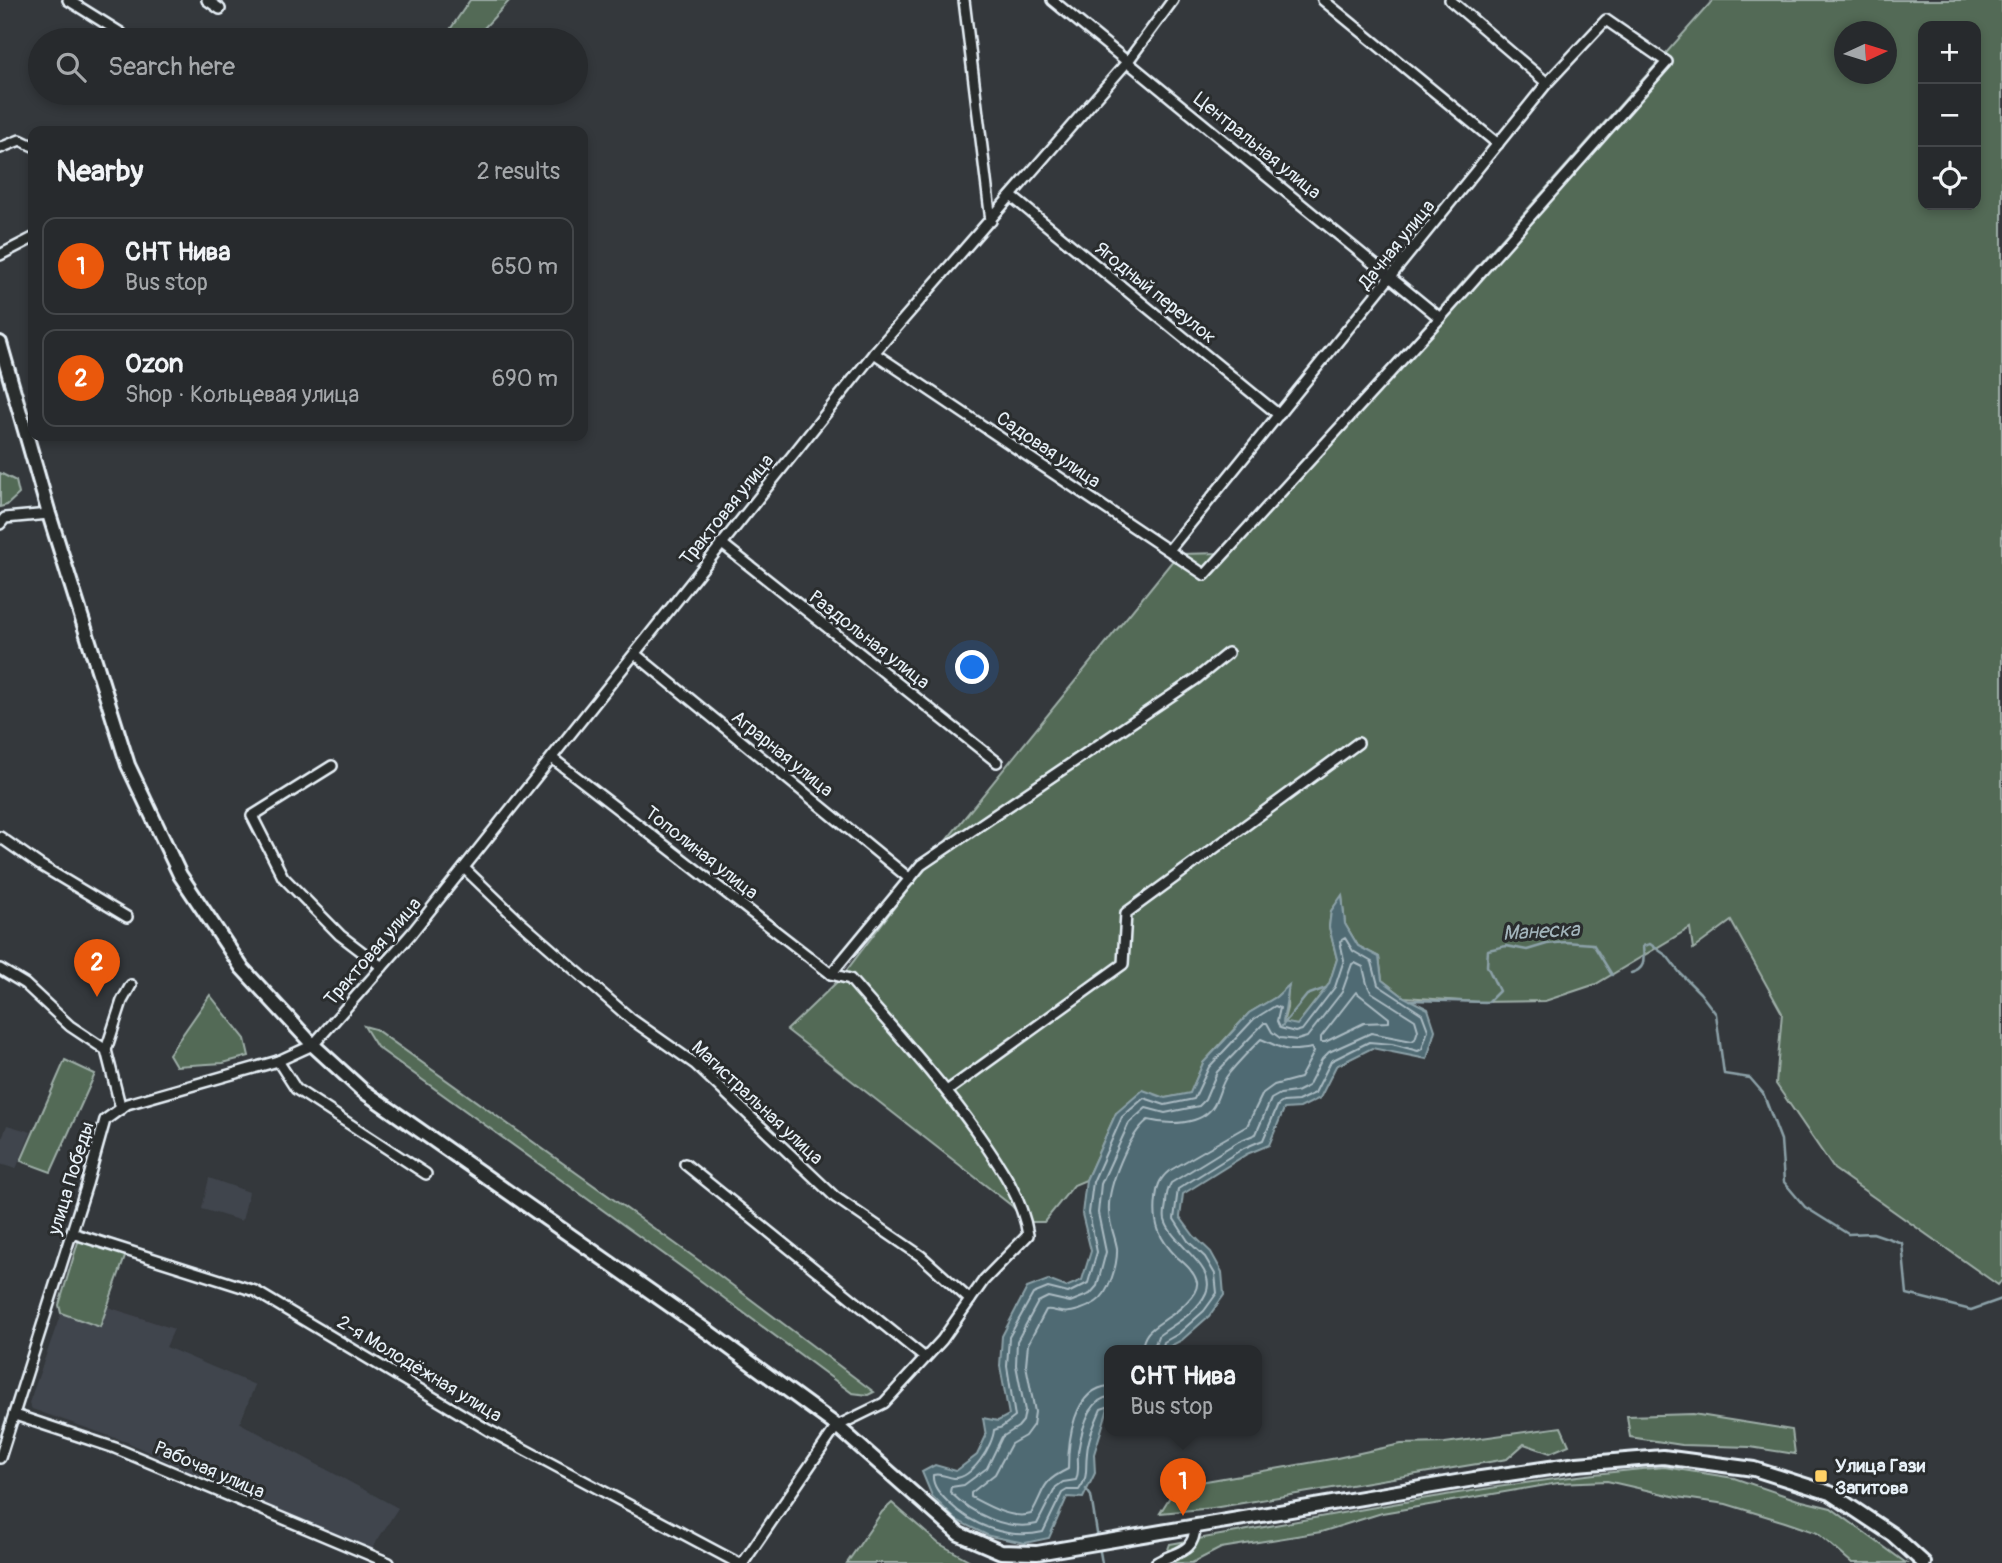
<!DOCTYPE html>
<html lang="en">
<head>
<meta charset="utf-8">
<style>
  body { margin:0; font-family:Pangolin,sans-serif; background:#2f3235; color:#f1f3f6 }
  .controls { position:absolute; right:21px; top:21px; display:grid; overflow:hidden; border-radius:14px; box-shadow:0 4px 10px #0003 }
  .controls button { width:63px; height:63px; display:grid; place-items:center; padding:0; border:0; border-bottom:2px solid #434649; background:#272a2d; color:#f1f3f6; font:35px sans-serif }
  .compass { position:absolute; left:1834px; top:21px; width:63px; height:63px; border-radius:50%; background:#272a2d; box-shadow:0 4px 10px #0003; rotate:86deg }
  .you { position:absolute; left:973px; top:668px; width:24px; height:24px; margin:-18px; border:5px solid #fff; border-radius:50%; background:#1a73e8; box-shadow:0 0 0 10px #1a73e833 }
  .badge { display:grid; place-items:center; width:46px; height:46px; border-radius:50%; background:#ea580c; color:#fff; font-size:23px; font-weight:700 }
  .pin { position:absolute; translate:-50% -58px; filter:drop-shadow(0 2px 4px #0008) }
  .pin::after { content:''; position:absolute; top:37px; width:24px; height:21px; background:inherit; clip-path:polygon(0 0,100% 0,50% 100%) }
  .popup { position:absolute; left:1104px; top:1345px; width:158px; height:91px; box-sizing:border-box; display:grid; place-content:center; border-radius:14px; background:#272a2d; filter:drop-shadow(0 2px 5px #0005); font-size:23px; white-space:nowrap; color:#a4a7aa }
  .popup b { font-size:26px; color:#f1f3f6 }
  .popup::after { content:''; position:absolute; left:50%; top:100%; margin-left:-14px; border:14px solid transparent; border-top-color:#272a2d }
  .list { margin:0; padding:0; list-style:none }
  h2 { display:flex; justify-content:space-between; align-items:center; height:91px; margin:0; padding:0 28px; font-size:30px }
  h2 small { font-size:23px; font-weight:400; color:#a4a7aa }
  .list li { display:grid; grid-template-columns:46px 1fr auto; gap:21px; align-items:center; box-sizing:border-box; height:98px; margin:0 14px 14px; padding:0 14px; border:2px solid #434649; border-radius:14px }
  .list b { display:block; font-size:26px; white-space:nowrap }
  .list p { margin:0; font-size:23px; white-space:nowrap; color:#a4a7aa }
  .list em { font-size:23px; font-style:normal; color:#a4a7aa }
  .icon { flex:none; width:38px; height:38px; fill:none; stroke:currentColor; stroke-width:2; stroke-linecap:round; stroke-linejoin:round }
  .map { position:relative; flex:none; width:2002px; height:1563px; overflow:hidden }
  .search { position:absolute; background:#272a2d; box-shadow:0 4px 10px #0003; left:28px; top:28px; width:560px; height:77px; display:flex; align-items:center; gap:18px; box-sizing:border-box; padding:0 24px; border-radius:38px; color:#a4a7aa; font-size:26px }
  .panel { position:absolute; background:#272a2d; box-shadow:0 4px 10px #0003; left:28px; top:126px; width:560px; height:315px; border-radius:14px }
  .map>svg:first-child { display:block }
  .built { fill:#40454d }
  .green { fill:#536a57; stroke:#9eaea8; stroke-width:2; fill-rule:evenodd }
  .water { fill:#4f6b73; stroke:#8ca1a8; stroke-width:2 }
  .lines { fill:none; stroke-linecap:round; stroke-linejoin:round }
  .shore { stroke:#abbbc3; stroke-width:2 }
  .stream { stroke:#8ca1a8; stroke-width:2.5 }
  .minor-casing { stroke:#e8f1f8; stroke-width:14 }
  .secondary-casing { stroke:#e8f1f8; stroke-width:18 }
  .minor { stroke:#2a2d2e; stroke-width:9 }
  .secondary { stroke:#2a2d2e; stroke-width:12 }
  .poi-dot { fill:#ffd166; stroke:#2a2d2e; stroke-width:2.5 }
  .labels { text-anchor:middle; stroke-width:6; stroke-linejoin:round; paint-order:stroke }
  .street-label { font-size:19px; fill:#e8f1f8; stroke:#2a2d2e }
  .poi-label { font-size:19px; font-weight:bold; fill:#e8f1f8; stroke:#2a2d2e; text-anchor:start }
  .water-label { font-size:21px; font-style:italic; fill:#a3b5bc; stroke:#2a2d2e }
</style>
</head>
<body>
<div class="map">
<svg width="2002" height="1563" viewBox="0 0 2002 1563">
  <rect width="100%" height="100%" fill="#34383c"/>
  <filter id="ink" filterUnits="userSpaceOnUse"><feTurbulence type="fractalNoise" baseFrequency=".0143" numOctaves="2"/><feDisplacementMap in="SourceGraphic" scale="14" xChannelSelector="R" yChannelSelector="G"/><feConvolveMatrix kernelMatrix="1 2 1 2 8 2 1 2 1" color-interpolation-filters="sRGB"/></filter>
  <g filter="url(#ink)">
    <!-- built -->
    <g class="built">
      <polygon points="7,1125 31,1132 16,1169 0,1164 0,1145"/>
      <polygon points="209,1178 249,1192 242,1221 202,1209"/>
      <polygon points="108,1307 174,1329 166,1347 255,1385 240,1423 398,1508 368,1555 127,1442 32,1409 29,1403 61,1313 99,1327"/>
    </g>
    <!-- green -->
    <g class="green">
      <polygon points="470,0 510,0 473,40 443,40"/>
      <path d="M 1713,0 L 2002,0 L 2002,1280 L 1998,1285 L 1834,1169 L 1776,1084 L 1782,1013 L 1731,921 L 1693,949 L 1690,928 L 1596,984 L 1545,1001 L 1478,1002 L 1404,997 L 1382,980 L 1379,957 L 1358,946 L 1345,924 L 1342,896 L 1331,911 L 1329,927 L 1337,959 L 1329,984 L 1297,1025 L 1283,1023 L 1287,1008 L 1288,986 L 1276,997 L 1249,1013 L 1203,1063 L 1190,1094 L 1165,1098 L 1116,1113 L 1086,1180 L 1074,1185 L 1044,1222 L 1026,1222 L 1012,1206 L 787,1030 L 840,979 L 927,864 L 1178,554 L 1223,553 ZM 1923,26 L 1976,26 L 1976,205 L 1923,205 ZM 1844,32 L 1886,32 L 1886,74 L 1844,74 Z"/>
      <polygon points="0,473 16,481 19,494 7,505 0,507"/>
      <polygon points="210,995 245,1039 249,1056 223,1063 176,1066 169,1054"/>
      <polygon points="364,1026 375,1029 708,1267 874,1392 868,1395 852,1393 701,1281 377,1047"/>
      <polygon points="65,1060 95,1074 51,1172 21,1161"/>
      <polygon points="82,1239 126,1254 100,1327 61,1313 59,1305 78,1242"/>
      <polygon points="1693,1414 1792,1430 1795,1454 1750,1447 1682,1445 1630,1437 1627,1416"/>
      <polygon points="1561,1427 1569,1445 1550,1453 1524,1444 1507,1459 1213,1508 1160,1513 1173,1492 1189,1484 1337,1458 1401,1444 1445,1443"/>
      <path d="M 1664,1467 L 1734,1478 L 1798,1500 L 1831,1508 L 1906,1563 L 1852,1563 L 1817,1533 L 1785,1522 L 1726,1504 L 1677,1497 L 1607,1481 L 1558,1483 L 1382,1513 L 1321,1532 L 1221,1548 L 1192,1563 L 1175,1563 L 1167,1552 L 1170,1544 C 1334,1515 1498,1481 1664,1467 Z"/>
      <polygon points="892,1503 938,1543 974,1563 847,1563 882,1512"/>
    </g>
    <!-- water -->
    <polygon class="water" points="1342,895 1345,924 1358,946 1379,957 1382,980 1404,997 1428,1009 1435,1030 1427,1059 1372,1048 1336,1066 1320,1098 1300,1108 1284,1109 1269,1145 1247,1154 1183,1194 1180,1217 1194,1236 1211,1252 1222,1272 1224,1295 1209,1316 1182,1340 1163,1350 1110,1350 1109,1405 1094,1454 1095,1473 1083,1498 1067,1497 1049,1538 1025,1543 989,1536 956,1520 932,1496 922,1472 935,1465 956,1471 977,1455 986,1436 983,1418 998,1421 1009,1415 1000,1366 1002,1336 1027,1288 1048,1280 1066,1287 1082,1280 1091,1251 1082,1214 1086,1180 1116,1113 1143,1090 1165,1098 1190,1093 1203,1063 1224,1041 1249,1013 1276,997 1289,985 1283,1022 1297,1025 1329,984 1337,959 1329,927 1331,911"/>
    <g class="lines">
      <!-- shore -->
      <g class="shore">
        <polygon points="1356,992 1389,1018 1389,1022 1364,1023 1325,1042 1321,1042 1321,1037"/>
        <path d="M 1110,1386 C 1073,1388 1068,1441 1068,1469 C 1039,1483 1046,1489 1031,1514 C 1012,1520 988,1506 971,1497 L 971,1493 L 995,1474 L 1011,1444 L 1025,1436 L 1033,1425 L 1035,1412 L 1026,1365 L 1028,1344 L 1046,1310 C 1051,1309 1054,1311 1061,1312 C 1072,1314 1087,1308 1096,1302 C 1109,1294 1118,1264 1117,1248 C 1115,1236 1109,1224 1109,1212 C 1107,1187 1129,1134 1148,1120 C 1168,1125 1202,1126 1214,1105 C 1219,1096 1221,1084 1227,1076 C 1237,1063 1249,1051 1261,1039 C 1285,1049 1284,1053 1312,1048 L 1314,1052 L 1300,1078 L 1274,1085 L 1263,1093 L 1247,1126 L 1169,1171 C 1159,1179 1157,1187 1156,1199 C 1153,1224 1159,1239 1177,1257 C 1185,1264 1194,1271 1197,1282 C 1199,1294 1177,1312 1167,1318 C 1154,1328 1143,1331 1142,1350"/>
        <path d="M 1110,1397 C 1088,1398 1081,1433 1078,1452 C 1077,1462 1080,1470 1076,1480 L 1063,1482 L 1056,1487 L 1037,1524 C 1006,1531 972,1514 950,1492 L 951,1487 L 964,1485 L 987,1468 L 1002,1437 L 1018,1427 L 1023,1421 L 1025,1411 L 1016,1365 L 1017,1341 L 1038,1302 L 1048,1297 L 1070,1302 L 1090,1294 L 1097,1286 L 1106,1252 L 1098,1213 L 1101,1184 L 1129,1123 L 1146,1108 L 1165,1113 L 1199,1106 L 1205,1100 L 1217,1072 L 1264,1023 L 1267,1023 L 1272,1032 L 1280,1038 L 1297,1040 L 1307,1037 L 1342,992 L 1352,964 L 1355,963 L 1363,967 L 1367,984 L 1371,992 L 1415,1020 L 1418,1030 L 1415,1039 L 1412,1041 L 1371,1033 L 1329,1052 L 1322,1059 L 1308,1086 L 1296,1092 L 1280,1094 L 1271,1099 L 1256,1134 L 1239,1141 L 1171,1183 C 1167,1190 1166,1196 1166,1204 C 1165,1209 1164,1215 1165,1220 C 1171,1244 1218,1267 1206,1293 C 1197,1313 1174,1324 1158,1336 L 1153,1350"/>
        <path d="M 1110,1406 L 1101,1409 C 1095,1423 1088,1438 1087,1453 C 1085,1468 1089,1477 1079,1490 L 1067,1490 L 1062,1493 L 1043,1532 C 1009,1540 972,1526 948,1502 C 940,1494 932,1486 933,1475 C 941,1473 946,1477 954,1478 C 972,1479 993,1445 994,1430 L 1002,1427 L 1015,1417 L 1007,1366 L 1009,1337 L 1033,1294 L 1048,1288 L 1068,1293 L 1088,1283 L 1097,1252 L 1089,1213 L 1093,1182 L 1122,1117 L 1144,1098 L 1165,1105 L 1194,1099 L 1209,1067 L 1254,1019 L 1275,1006 L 1280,1008 L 1277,1021 L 1280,1028 L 1295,1032 L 1302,1030 L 1335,987 L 1344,960 L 1340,941 L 1345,938 L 1353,951 L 1372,962 L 1378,985 L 1422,1014 L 1428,1030 L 1422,1049 L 1418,1051 L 1392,1044 L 1369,1042 L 1331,1061 L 1315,1093 L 1298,1101 L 1283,1102 L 1278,1105 L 1263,1140 L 1244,1148 L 1178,1189 L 1174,1219 L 1188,1241 L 1205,1257 L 1215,1274 L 1217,1293 L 1204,1311 L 1178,1334 L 1164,1342 L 1162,1350"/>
      </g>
      <!-- stream -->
      <g class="stream">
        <path d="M 1631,973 C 1646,969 1644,960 1643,946 L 1650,944 L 1667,956 L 1680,973 L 1700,993 L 1716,1014 L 1724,1074 L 1750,1078 L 1763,1093 L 1781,1140 L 1784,1182 L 1805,1207 L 1848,1234 L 1873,1233 L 1902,1243 L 1907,1294 L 1971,1310 L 2002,1299"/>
        <polyline points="1410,1000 1488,1002 1499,991 1487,966 1488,950 1506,946 1527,950 1547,944 1565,942 1593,944 1612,975"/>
        <polyline points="1282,1026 1307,995 1326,988"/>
        <polyline points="1086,1489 1091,1496 1098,1539"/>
        <polyline points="1099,1546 1102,1563"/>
      </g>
      <!-- minor casing -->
      <g class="minor-casing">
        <g id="minor">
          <polyline points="68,0 121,33"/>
          <polyline points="207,0 220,9"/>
          <polyline points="964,0 991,221"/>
          <polyline points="1052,0 1440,318"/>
          <polyline points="1323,0 1498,144"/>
          <polyline points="1450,0 1547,83"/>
          <polyline points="0,148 20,140 33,146"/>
          <polyline points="1011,196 1279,415"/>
          <polyline points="0,255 33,238"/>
          <polyline points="874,353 1205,575 1440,318 1667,62 1606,20 1547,83 1169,550"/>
          <polyline points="0,524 5,518 49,514"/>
          <polyline points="721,543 997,762"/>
          <polyline points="635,654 910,879"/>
          <path d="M 552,758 L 831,974 L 850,979 C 893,1029 938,1077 976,1131 C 998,1163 1022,1196 1028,1235 L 984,1280 L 942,1340 L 884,1403 L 837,1426 L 743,1563"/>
          <polyline points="332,766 252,816 283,877 340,935 382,967"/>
          <polyline points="0,837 40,865 127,917"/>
          <polyline points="464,868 520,922 631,1019 695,1064 835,1197 921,1256 970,1300"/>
          <polyline points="0,969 25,984 70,1026 106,1050 121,1109"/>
          <polyline points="831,974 921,865 1196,679 1228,653"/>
          <polyline points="106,1050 122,1001 131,985"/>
          <polyline points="278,1061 296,1089 426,1174"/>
          <polyline points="947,1091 1123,964 1126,913 1358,743"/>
          <polyline points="685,1164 925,1358"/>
          <polyline points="72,1233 255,1291 488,1430 738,1563"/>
          <polyline points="15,1415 115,1448 389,1563"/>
          <polyline points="0,1458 87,1184 105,1120 127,1104 278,1061 313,1045 411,934 874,353 1128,61 1173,0"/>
          <path d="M 1156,1563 C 1176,1551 1194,1554 1195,1527"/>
        </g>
      </g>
      <!-- secondary casing -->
      <g class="secondary-casing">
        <polyline id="secondary" points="0,343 49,514 128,765 180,875 242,968 313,1045 362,1090 707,1331 837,1426 959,1534 1001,1552 1037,1553 1474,1479 1577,1464 1663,1457 1754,1469 1830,1493 1893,1535 1924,1563"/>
      </g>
      <!-- minor -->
      <use href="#minor" class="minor"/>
      <!-- secondary -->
      <use href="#secondary" class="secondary"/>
    </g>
  </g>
  <!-- markers -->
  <rect class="poi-dot" x="1814" y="1469" width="14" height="14" rx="3.5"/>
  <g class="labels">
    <!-- street labels -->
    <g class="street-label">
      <text transform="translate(1258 145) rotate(39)" y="7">Центральная улица</text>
      <text transform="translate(1396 244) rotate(-51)" y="7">Дачная улица</text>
      <text transform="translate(1156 292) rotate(39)" y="7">Ягодный переулок</text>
      <text transform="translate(1049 449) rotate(34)" y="7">Садовая улица</text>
      <text transform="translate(726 509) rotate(-51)" y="7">Трактовая улица</text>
      <text transform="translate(870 639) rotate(38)" y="7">Раздольная улица</text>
      <text transform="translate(783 753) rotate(39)" y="7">Аграрная улица</text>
      <text transform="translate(702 852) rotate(38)" y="7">Тополиная улица</text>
      <text transform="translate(372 951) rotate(-49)" y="7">Трактовая улица</text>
      <text transform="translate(758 1102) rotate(43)" y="7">Магистральная улица</text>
      <text transform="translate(70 1178) rotate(-73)" y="7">улица Победы</text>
      <text transform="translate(420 1368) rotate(31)" y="7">2-я Молодёжная улица</text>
      <text transform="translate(210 1469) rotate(23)" y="7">Рабочая улица</text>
    </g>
    <!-- poi labels -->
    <g class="poi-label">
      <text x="1835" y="1472">Улица Гази<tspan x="1835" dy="22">Загитова</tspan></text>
    </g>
    <!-- water labels -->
    <g class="water-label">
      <text transform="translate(1541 931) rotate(-3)" y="7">Манеска</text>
    </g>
  </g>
</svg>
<div class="controls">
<button>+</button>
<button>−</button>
<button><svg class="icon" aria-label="locate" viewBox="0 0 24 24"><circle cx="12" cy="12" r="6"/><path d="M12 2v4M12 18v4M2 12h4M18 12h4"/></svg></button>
</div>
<svg class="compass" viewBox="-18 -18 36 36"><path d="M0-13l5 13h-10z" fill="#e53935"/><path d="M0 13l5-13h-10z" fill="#a4a7aa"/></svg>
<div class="you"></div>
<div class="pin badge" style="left:1183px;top:1516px">1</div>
<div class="popup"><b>СНТ Нива</b>Bus stop</div>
<div class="pin badge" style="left:97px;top:997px">2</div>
<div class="search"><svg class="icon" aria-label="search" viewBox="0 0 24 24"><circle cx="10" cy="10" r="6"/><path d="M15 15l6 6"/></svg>Search here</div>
<section class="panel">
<h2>Nearby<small>2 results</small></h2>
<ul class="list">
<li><span class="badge">1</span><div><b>СНТ Нива</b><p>Bus stop</p></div><em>650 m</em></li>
<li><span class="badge">2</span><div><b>Ozon</b><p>Shop · Кольцевая улица</p></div><em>690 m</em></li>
</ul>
</section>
</div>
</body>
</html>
